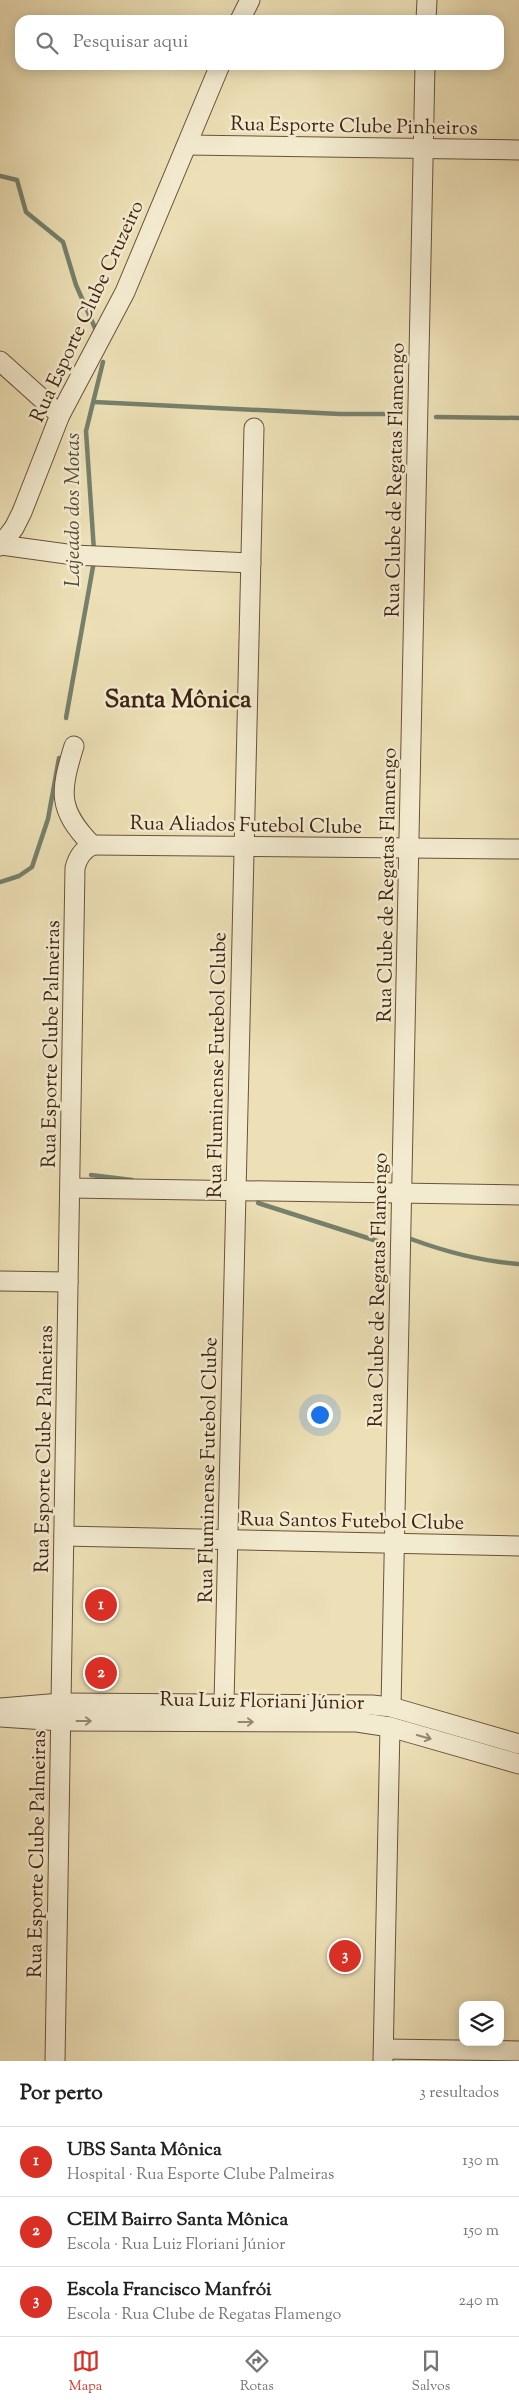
<!DOCTYPE html>
<html lang="pt">
<head>
<meta charset="utf-8">
<style>
  body { margin:0; font-family:"Sorts Mill Goudy",serif; background:#f2f2f2; color:#222 }
  .controls { position:absolute; right:15px; bottom:15px; display:grid; overflow:hidden; border-radius:10px; box-shadow:0 2px 12px #0003 }
  .controls button { width:45px; height:45px; display:grid; place-items:center; padding:0; border:0; border-bottom:1px solid #e0e0e0; background:#fff; color:#222; font:25px sans-serif }
  .you { position:absolute; left:319px; top:1414px; width:18px; height:18px; margin:-12px; border:4px solid #fff; border-radius:50%; background:#1a73e8; box-shadow:0 0 0 8px #1a73e833 }
  .badge { display:grid; place-items:center; width:32px; height:32px; border-radius:50%; background:#d93025; color:#fff; font-size:16px; font-weight:700 }
  .pin { position:absolute; translate:-50% -50%; border:2px solid #fff; box-shadow:0 1px 5px #0006 }
  .list { margin:0; padding:0; list-style:none }
  h2 { display:flex; justify-content:space-between; align-items:center; height:65px; margin:0; padding:0 20px; font-size:21px }
  h2 small { font-size:16px; font-weight:400; color:#767676 }
  .list li { display:grid; grid-template-columns:32px 1fr auto; gap:15px; align-items:center; box-sizing:border-box; height:70px; padding:0 20px; border-top:1px solid #e0e0e0 }
  .list b { display:block; font-size:19px; white-space:nowrap }
  .list p { margin:0; font-size:16px; white-space:nowrap; color:#767676 }
  .list em { font-size:16px; font-style:normal; color:#767676 }
  .icon { flex:none; width:28px; height:28px; fill:none; stroke:currentColor; stroke-width:2; stroke-linecap:round; stroke-linejoin:round }
  .map { position:relative; flex:none; width:519px; height:2061px; overflow:hidden }
  .search { position:absolute; background:#fff; box-shadow:0 2px 12px #0003; left:15px; right:15px; top:15px; height:55px; display:flex; align-items:center; gap:12px; box-sizing:border-box; padding:0 18px; border-radius:15px; color:#767676; font-size:19px }
  .sheet { height:275px; background:#fff }
  nav { display:flex; justify-content:space-around; align-items:center; box-sizing:border-box; height:70px; border-top:1px solid #e0e0e0; background:#fff; font-size:14px; color:#767676 }
  nav a { display:grid; justify-items:center; gap:2px }
  nav .on { color:#d93025 }
  .map>svg:first-child { display:block }
  .lines { fill:none; stroke-linecap:round; stroke-linejoin:round }
  .stream { stroke:#76806c; stroke-width:4.5 }
  .minor-casing { stroke:#6a523b; stroke-width:21 }
  .minor { stroke:#f3ebd0; stroke-width:19 }
  .oneway { stroke:#998771 }
  .labels { text-anchor:middle; stroke-width:5; stroke-linejoin:round; paint-order:stroke }
  .street-label { font-size:20px; fill:#3f2312; stroke:#f3ebd0 }
  .water-label { font-size:21px; font-style:italic; fill:#564a38; stroke:#f3ebd0 }
  .district-label { font-size:25px; font-weight:bold; fill:#3f2312; stroke:#f3ebd0 }
</style>
</head>
<body>
<div class="map">
<svg width="519" height="2061" viewBox="0 0 519 2061">
  <rect width="100%" height="100%" fill="#ede0b6"/>
  <filter id="stains"><feTurbulence type="fractalNoise" baseFrequency=".004" numOctaves="4"/><feColorMatrix values="0 0 0 0 .2 0 0 0 0 .09 0 0 0 0 .02 0 0 0 .5 -.17"/></filter>
  <radialGradient id="worn" r=".72"><stop offset=".6" stop-color="#630" stop-opacity="0"/><stop offset="1" stop-color="#630" stop-opacity=".3"/></radialGradient>
  <g class="lines">
    <!-- stream -->
    <g class="stream">
      <polyline points="0,176 17,180 26,212 63,242 76,285 95,328"/>
      <polyline points="94,402 340,414 402,414"/>
      <polyline points="436,417 519,418"/>
      <polyline points="94,551 86,431 103,362"/>
      <polyline points="66,718 94,561"/>
      <polyline points="0,882 19,876 32,867 48,819 59,758"/>
      <polyline points="91,1175 132,1180"/>
      <polyline points="258,1203 377,1241"/>
      <path d="M 411,1239 C 446,1252 481,1261 518,1264"/>
    </g>
    <!-- minor casing -->
    <g class="minor-casing">
      <g id="minor">
        <polyline points="240,20 250,0"/>
        <polyline points="426,20 427,0"/>
        <polyline points="188,145 519,150"/>
        <polyline points="0,361 60,415"/>
        <polyline points="1,545 74,555 251,563"/>
        <polyline points="0,546 14,528 22,512 60,415 125,292 220,65"/>
        <path d="M 74,746 C 60,792 57,809 92,845"/>
        <polyline points="92,845 519,849"/>
        <polyline points="70,1188 519,1195"/>
        <polyline points="0,1281 68,1282"/>
        <polyline points="64,1536 519,1546"/>
        <polyline points="224,1703 254,428"/>
        <polyline points="391,1707 425,65"/>
        <polyline points="0,1708 61,1703 372,1705 391,1707 519,1744"/>
        <polyline points="0,1717 61,1721 357,1722 390,1727 519,1764"/>
        <polyline points="384,2049 519,2051"/>
        <path d="M 55,2061 L 75,868 C 78,857 82,851 92,845"/>
        <polyline points="383,2061 390,1727"/>
      </g>
    </g>
    <!-- minor -->
    <use href="#minor" class="minor"/>
  </g>
  <!-- one-way arrows -->
  <defs><path id="oneway-shaft" d="M-6 0H5M1.5-3L5.5 0L1.5 3" fill="none" stroke-width="1.6" stroke-linecap="round" stroke-linejoin="round" transform="scale(1.25)"/></defs>
  <g class="oneway">
    <use href="#oneway-shaft" transform="translate(84 1721)"/>
    <use href="#oneway-shaft" transform="translate(246 1722)"/>
    <use href="#oneway-shaft" transform="translate(424 1737) rotate(16)"/>
  </g>
  <g class="labels">
    <!-- street labels -->
    <g class="street-label">
      <text transform="translate(354 125) rotate(1)" y="7">Rua Esporte Clube Pinheiros</text>
      <text transform="translate(86 311) rotate(-65)" y="7">Rua Esporte Clube Cruzeiro</text>
      <text transform="translate(394 480) rotate(-89)" y="7">Rua Clube de Regatas Flamengo</text>
      <text transform="translate(246 824) rotate(1)" y="7">Rua Aliados Futebol Clube</text>
      <text transform="translate(386 885) rotate(-89)" y="7">Rua Clube de Regatas Flamengo</text>
      <text transform="translate(50 1044) rotate(-89)" y="7">Rua Esporte Clube Palmeiras</text>
      <text transform="translate(216 1065) rotate(-89)" y="7">Rua Fluminense Futebol Clube</text>
      <text transform="translate(377 1290) rotate(-89)" y="7">Rua Clube de Regatas Flamengo</text>
      <text transform="translate(43 1449) rotate(-89)" y="7">Rua Esporte Clube Palmeiras</text>
      <text transform="translate(207 1470) rotate(-89)" y="7">Rua Fluminense Futebol Clube</text>
      <text transform="translate(352 1520) rotate(1)" y="7">Rua Santos Futebol Clube</text>
      <text transform="translate(262 1700) rotate(1)" y="7">Rua Luiz Floriani Júnior</text>
      <text transform="translate(36 1854) rotate(-89)" y="7">Rua Esporte Clube Palmeiras</text>
    </g>
    <!-- water labels -->
    <g class="water-label">
      <text transform="translate(72 510) rotate(-90)" y="7">Lajeado dos Motas</text>
    </g>
    <!-- district labels -->
    <g class="district-label">
      <text x="178" y="707">Santa Mônica</text>
    </g>
  </g>
  <rect width="100%" height="100%" filter="url(#stains)"/>
  <rect width="100%" height="100%" fill="url(#worn)"/>
</svg>
<div class="controls">
<button><svg class="icon" aria-label="layers" viewBox="0 0 24 24"><path d="M12 4l9 5-9 5-9-5zM3 14l9 5 9-5"/></svg></button>
</div>
<div class="you"></div>
<div class="pin badge" style="left:101px;top:1605px">1</div>
<div class="pin badge" style="left:101px;top:1673px">2</div>
<div class="pin badge" style="left:345px;top:1956px">3</div>
<div class="search"><svg class="icon" aria-label="search" viewBox="0 0 24 24"><circle cx="10" cy="10" r="6"/><path d="M15 15l6 6"/></svg>Pesquisar aqui</div>
</div>
<section class="sheet">
<h2>Por perto<small>3 resultados</small></h2>
<ul class="list">
<li><span class="badge">1</span><div><b>UBS Santa Mônica</b><p>Hospital · Rua Esporte Clube Palmeiras</p></div><em>130 m</em></li>
<li><span class="badge">2</span><div><b>CEIM Bairro Santa Mônica</b><p>Escola · Rua Luiz Floriani Júnior</p></div><em>150 m</em></li>
<li><span class="badge">3</span><div><b>Escola Francisco Manfrói</b><p>Escola · Rua Clube de Regatas Flamengo</p></div><em>240 m</em></li>
</ul>
</section>
<nav>
<a class="on"><svg class="icon" aria-label="map" viewBox="0 0 24 24"><path d="M3 6l6-2 6 2 6-2v14l-6 2-6-2-6 2zM9 4v14M15 6v14"/></svg>Mapa</a>
<a><svg class="icon" aria-label="directions" viewBox="0 0 24 24"><path d="M12 3l9 9-9 9-9-9zM9 14v-3h6M13 9l2 2-2 2"/></svg>Rotas</a>
<a><svg class="icon" aria-label="saved" viewBox="0 0 24 24"><path d="M7 4h10v16l-5-4-5 4z"/></svg>Salvos</a>
</nav>
</body>
</html>
